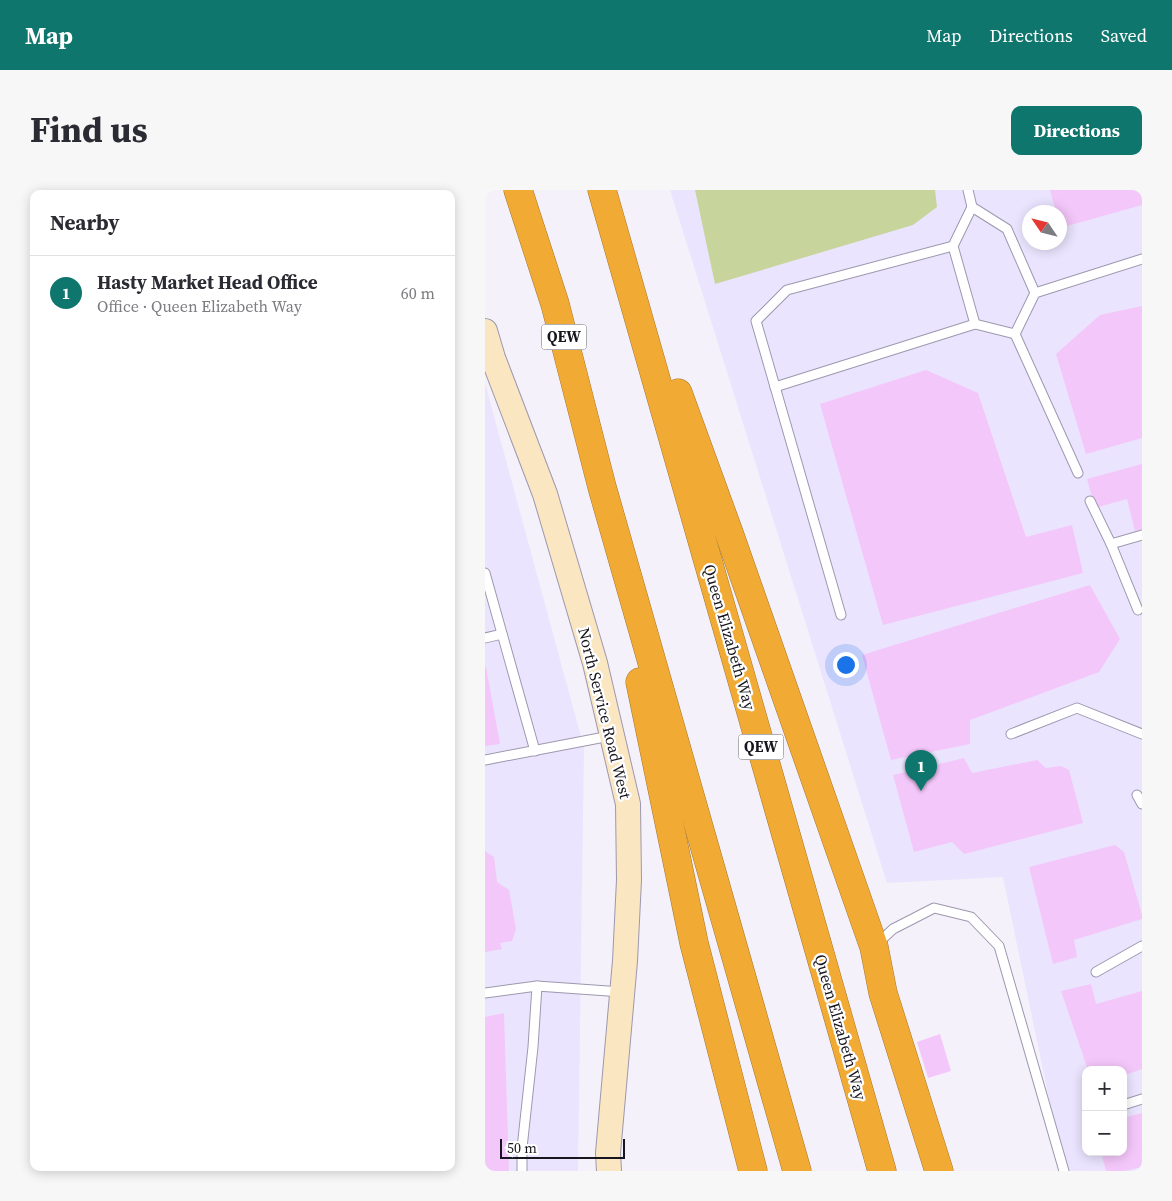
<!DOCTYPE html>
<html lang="en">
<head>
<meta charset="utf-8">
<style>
  body { margin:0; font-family:"Source Serif 4",serif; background:#f7f7f7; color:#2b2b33 }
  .controls { position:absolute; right:15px; bottom:15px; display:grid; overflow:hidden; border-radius:10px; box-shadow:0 2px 12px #0003 }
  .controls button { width:45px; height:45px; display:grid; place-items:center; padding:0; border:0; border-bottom:1px solid #e1e1e2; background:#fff; color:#2b2b33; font:25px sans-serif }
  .compass { position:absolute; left:537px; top:15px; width:45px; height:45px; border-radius:50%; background:#fff; box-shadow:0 2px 12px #0003; rotate:305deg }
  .scale { position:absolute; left:15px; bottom:12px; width:125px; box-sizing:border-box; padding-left:5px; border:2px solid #17151d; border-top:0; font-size:14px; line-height:18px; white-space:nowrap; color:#17151d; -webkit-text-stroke:4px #fff; paint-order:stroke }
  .you { position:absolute; left:360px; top:474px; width:18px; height:18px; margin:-12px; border:4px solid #fff; border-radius:50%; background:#1a73e8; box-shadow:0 0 0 8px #1a73e833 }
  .badge { display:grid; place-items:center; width:32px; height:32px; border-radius:50%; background:#0f766e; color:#fff; font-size:16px; font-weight:700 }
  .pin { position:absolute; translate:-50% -41px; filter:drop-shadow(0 1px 2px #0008) }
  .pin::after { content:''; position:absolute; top:26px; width:18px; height:15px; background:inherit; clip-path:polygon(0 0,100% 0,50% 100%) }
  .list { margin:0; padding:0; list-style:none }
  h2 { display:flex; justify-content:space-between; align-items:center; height:65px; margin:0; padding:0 20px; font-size:21px }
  h2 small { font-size:16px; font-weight:400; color:#7c7c81 }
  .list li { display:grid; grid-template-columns:32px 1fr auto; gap:15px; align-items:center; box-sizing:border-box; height:75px; padding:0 20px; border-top:1px solid #e1e1e2 }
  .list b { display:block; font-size:19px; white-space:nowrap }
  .list p { margin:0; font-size:16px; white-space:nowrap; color:#7c7c81 }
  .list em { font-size:16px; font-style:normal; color:#7c7c81 }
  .map { position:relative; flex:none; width:657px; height:981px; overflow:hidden; border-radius:10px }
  header { display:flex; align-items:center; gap:30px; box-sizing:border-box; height:70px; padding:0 25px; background:#0f766e; color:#fff }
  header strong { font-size:24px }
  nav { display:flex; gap:28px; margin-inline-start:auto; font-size:18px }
  .intro { display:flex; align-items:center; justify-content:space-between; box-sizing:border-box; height:120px; padding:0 30px }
  h1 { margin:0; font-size:35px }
  .button { padding:12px 22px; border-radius:10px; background:#0f766e; color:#fff; font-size:18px; font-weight:700 }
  main { display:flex; gap:30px; padding:0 30px }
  aside { flex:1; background:#fff; border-radius:10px; box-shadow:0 2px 12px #0003 }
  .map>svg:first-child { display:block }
  .built { fill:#eae4fe; fill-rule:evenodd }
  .green { fill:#c7d49b }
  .building { fill:#f4c7fa }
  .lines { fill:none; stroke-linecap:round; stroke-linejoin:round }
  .lane-casing { stroke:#9d98ae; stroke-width:11 }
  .secondary-casing { stroke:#9d98ae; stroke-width:26 }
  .highway-casing { stroke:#a5762d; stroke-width:29 }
  .lane { stroke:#fff; stroke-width:9 }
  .secondary { stroke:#fbe6c2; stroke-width:24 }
  .highway { stroke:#f1ab35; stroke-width:28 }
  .labels { text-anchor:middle; stroke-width:4.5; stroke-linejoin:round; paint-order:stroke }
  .shield { fill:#fff; stroke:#5d5b61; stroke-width:1 }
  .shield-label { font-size:15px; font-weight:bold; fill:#17151d }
  .street-label { font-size:16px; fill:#17151d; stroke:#fff }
</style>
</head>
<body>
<header>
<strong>Map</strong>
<nav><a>Map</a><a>Directions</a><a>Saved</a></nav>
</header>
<div class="intro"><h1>Find us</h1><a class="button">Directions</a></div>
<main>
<aside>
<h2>Nearby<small></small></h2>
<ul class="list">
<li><span class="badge">1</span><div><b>Hasty Market Head Office</b><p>Office · Queen Elizabeth Way</p></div><em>60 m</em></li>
</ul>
</aside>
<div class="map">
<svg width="657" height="981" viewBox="0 0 657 981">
  <rect width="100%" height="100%" fill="#f4f1fb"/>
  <!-- built -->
  <g class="built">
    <path d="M 185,0 L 657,0 L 657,981 L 579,981 L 518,687 L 402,693 ZM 544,22 L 574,22 L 574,52 L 544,52 ZM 601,880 L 638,880 L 638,962 L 601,962 Z"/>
    <polygon points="0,193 99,558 93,981 0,981"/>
  </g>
  <!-- green -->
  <polygon class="green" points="210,0 450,0 452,17 428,35 230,94"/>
  <!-- building -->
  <g class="building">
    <polygon points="565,0 657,0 657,15 575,38 574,22 571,22"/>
    <polygon points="657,116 657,248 601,264 571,164 615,125"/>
    <polygon points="441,180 493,203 541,347 587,335 598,383 398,435 335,214"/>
    <polygon points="657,274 657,339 650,341 642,309 610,318 602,289"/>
    <polygon points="605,395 635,449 614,482 485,530 485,554 406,570 377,465"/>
    <polygon points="0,477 1,477 15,554 0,556"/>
    <polygon points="479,568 487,583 552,570 561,578 576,576 584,580 598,633 479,664 467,652 429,662 408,585"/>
    <polygon points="630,655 639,662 657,725 657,729 589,750 592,767 568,774 544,677"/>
    <polygon points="0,661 9,667 12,692 24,700 31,739 27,751 15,753 17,759 0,762"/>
    <polygon points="606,794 611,814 657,801 657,879 638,886 638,880 603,880 576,801"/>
    <polygon points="19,823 24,981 0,981 0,827"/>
    <polygon points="455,844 466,881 443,888 432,852"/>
    <polygon points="657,923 657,977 639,981 621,981 616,962 638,962 638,928"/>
  </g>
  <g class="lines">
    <!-- lane casing -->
    <g class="lane-casing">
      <g id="lane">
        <polyline points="483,0 487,17"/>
        <polyline points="487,17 468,56 490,134"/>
        <polyline points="487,17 522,39 550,103"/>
        <polyline points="530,144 593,283"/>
        <polyline points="290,197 490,134 530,144 550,103 657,69"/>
        <polyline points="605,311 626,354 653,420"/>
        <polyline points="626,354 657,345"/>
        <polyline points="0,383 50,561"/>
        <polyline points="356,425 271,131 302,100 468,56"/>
        <polyline points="0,448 17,444"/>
        <polyline points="526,544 592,518 657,544"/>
        <polyline points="0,570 125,546"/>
        <polyline points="652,605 657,614"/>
        <polyline points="391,755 408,739 449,718 486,727 514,756 579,981"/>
        <polyline points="611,782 657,756"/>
        <polyline points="0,803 52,796 137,802"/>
        <polyline points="638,915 657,909"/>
        <polyline points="37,981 37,958 48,857 52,796"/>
      </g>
    </g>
    <!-- secondary casing -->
    <g class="secondary-casing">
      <polyline id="secondary" points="0,141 8,168 60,304 110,473 143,614 144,690 140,771 123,963 124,981"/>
    </g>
    <!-- highway casing -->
    <g class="highway-casing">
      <g id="highway">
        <polyline points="33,0 70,114 117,297 312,981"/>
        <polyline points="117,0 397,981"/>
        <polyline points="193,203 244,343 389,757 398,803 454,981"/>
        <polyline points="155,492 209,753 268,981"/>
      </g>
    </g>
    <!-- lane -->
    <use href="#lane" class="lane"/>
    <!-- secondary -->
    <use href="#secondary" class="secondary"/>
    <!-- highway -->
    <use href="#highway" class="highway"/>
  </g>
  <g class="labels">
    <!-- shield labels -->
    <g class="shield">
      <rect x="56.5" y="134.5" width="45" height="25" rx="4"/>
      <rect x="253.5" y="544.5" width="45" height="25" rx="4"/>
    </g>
    <g class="shield-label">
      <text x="79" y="152">QEW</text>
      <text x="276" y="562">QEW</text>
    </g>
    <!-- street labels -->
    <g class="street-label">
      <text transform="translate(245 447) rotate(74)" y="6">Queen Elizabeth Way</text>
      <text transform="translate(120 523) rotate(76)" y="6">North Service Road West</text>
      <text transform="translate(356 837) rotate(74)" y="6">Queen Elizabeth Way</text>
    </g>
  </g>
</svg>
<div class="controls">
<button>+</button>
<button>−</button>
</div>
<svg class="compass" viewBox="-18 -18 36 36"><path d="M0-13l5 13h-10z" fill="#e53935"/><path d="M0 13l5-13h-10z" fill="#7c7c81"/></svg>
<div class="scale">50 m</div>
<div class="you"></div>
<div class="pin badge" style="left:436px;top:601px">1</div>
</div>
</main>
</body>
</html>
